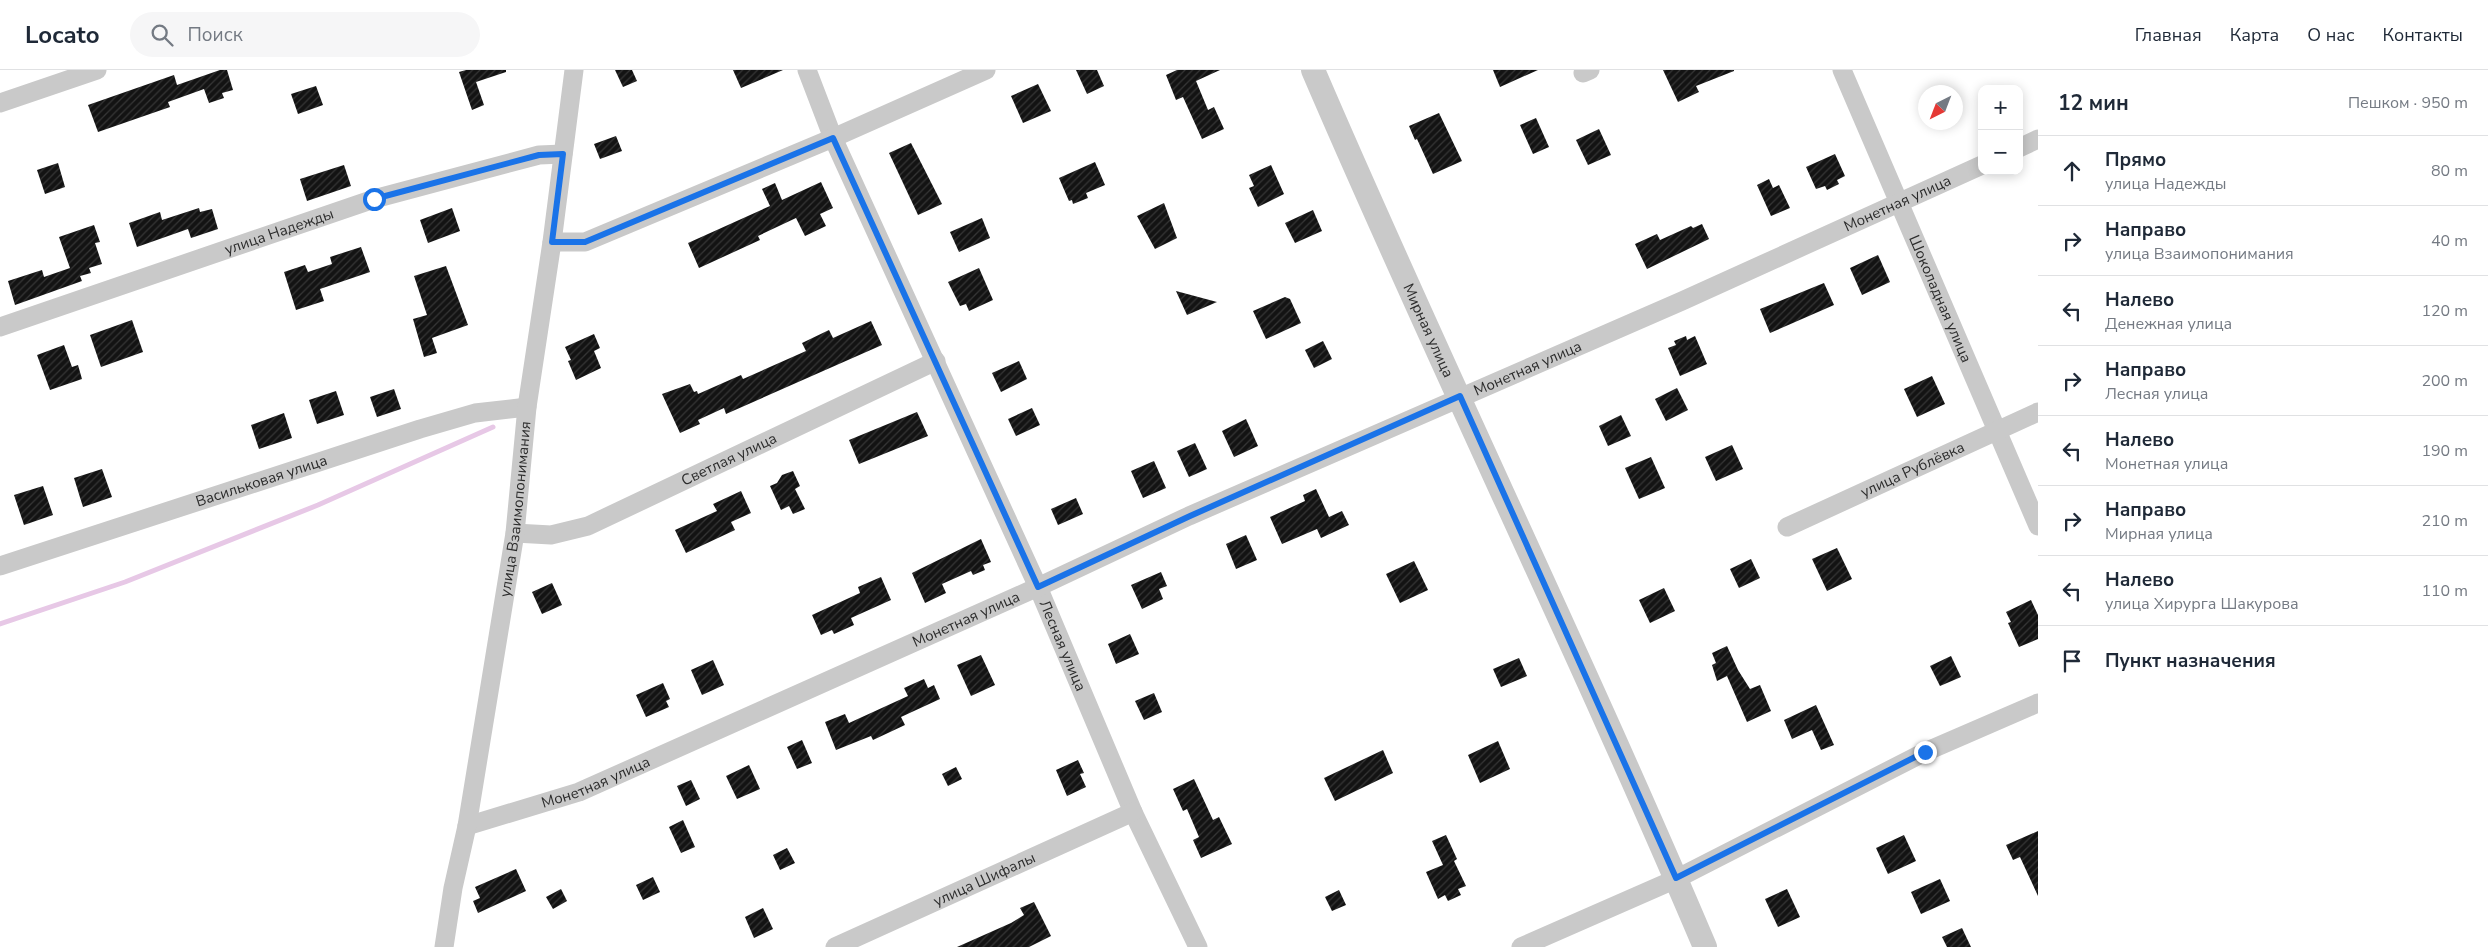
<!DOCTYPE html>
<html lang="ru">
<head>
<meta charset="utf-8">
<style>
  body { margin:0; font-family:"Nunito Sans",sans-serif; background:#f6f6f7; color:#1f2937 }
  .controls { position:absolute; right:15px; top:15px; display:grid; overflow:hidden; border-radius:10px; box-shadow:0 2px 12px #0003 }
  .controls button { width:45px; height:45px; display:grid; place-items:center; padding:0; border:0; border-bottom:1px solid #e0e1e3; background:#fff; color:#1f2937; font:25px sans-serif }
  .compass { position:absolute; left:1918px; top:15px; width:45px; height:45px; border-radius:50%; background:#fff; box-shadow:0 2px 12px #0003; rotate:222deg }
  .stop { position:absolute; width:15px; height:15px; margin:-11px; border:4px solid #1a73e8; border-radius:50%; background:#fff }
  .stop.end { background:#1a73e8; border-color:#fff; box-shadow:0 1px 5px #0008 }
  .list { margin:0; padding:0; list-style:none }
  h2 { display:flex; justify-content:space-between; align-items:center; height:65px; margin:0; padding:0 20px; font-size:21px }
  h2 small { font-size:16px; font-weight:400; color:#747a83 }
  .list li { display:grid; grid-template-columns:32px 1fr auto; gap:15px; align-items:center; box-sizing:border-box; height:70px; padding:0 20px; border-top:1px solid #e0e1e3 }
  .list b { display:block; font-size:19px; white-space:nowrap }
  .list p { margin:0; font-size:16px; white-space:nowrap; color:#747a83 }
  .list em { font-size:16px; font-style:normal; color:#747a83 }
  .icon { flex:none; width:28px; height:28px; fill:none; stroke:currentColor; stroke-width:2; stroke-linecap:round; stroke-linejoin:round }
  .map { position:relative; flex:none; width:2038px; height:877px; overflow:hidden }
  header { display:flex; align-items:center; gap:30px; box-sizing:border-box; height:70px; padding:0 25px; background:#fff; border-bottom:1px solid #e0e1e3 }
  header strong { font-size:24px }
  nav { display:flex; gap:28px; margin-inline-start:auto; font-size:18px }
  .search { width:350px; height:45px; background:#f6f6f7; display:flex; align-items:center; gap:12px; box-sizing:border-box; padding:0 18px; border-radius:28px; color:#747a83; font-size:19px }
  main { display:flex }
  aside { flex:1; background:#fff }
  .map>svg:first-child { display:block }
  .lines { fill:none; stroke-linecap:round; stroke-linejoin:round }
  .stream { stroke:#e7c8e6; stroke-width:5 }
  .building { fill:url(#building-hatch) }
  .minor { stroke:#c9c9c9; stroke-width:19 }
  .tertiary { stroke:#c9c9c9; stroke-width:24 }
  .route { stroke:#1a73e8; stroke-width:6 }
  .labels { text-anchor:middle; stroke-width:5; stroke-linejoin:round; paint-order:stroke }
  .street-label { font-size:15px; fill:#2c2c2c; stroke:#fff }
</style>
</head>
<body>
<header>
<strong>Locato</strong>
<div class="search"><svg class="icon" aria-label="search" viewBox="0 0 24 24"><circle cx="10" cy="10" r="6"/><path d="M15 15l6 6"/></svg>Поиск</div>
<nav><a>Главная</a><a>Карта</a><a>О нас</a><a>Контакты</a></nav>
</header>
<main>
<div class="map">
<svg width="2038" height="877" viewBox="0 0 2038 877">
  <defs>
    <pattern id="building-hatch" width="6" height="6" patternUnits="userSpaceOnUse" patternTransform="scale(1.25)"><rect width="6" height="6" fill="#131313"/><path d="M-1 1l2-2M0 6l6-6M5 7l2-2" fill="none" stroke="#363636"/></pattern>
  </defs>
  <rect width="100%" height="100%" fill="#fff"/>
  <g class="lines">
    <!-- stream -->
    <polyline class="stream" points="0,554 125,512 318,435 493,357"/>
  </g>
  <!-- building -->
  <g class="building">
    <polygon points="220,0 227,0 233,20 222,23 224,28 209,33 204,19 168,32 170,37 98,62 88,35 174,5 177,15"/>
    <polygon points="466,0 506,0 506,2 476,12 484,35 472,40 459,2"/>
    <polygon points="615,0 632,0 637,11 623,17"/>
    <polygon points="733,0 783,0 741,18"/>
    <polygon points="1076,0 1097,0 1104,16 1087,24"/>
    <polygon points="1177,0 1220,0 1196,11 1208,40 1214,37 1224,59 1202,69 1183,27 1176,30 1166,5"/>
    <polygon points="1493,0 1538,0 1500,17"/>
    <polygon points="1663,0 1734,0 1734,1 1696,16 1699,22 1678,32"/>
    <polygon points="1038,14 1051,41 1023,53 1011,26"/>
    <polygon points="316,16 323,35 298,44 291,24"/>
    <polygon points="1439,43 1462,91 1433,104 1417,69 1415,70 1409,56"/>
    <polygon points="1536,48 1549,77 1533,84 1520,55"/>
    <polygon points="1599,59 1611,85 1588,95 1576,70"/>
    <polygon points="616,66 622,81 600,89 594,74"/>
    <polygon points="911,73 942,134 918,145 889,83"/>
    <polygon points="1835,84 1845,106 1837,110 1839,114 1827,120 1825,116 1816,119 1806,97"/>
    <polygon points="1095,92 1105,115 1086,123 1088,128 1073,134 1072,130 1069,131 1059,108"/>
    <polygon points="58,93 65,117 45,124 37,100"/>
    <polygon points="344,95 351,116 307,131 300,109"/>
    <polygon points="1271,95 1284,124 1258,137 1249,118 1254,116 1249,105"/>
    <polygon points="1769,109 1773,118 1779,115 1790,138 1771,146 1757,115"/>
    <polygon points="821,112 833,138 820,144 826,156 805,166 796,148 758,166 760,170 699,198 688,173 770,136 762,119 775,113 782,130"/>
    <polygon points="1164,133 1177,168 1155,179 1137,146"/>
    <polygon points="199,138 200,142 212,139 218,159 191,168 188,159 137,177 129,153 160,142 162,150"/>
    <polygon points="452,138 460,161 428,173 420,150"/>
    <polygon points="1313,140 1322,161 1295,173 1285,153"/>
    <polygon points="982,148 990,168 959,182 950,162"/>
    <polygon points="1702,154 1709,169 1647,199 1635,174 1657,164 1660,170 1691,156 1693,158"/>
    <polygon points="94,155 100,172 95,173 102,194 89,198 91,203 80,206 82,211 15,235 8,211 42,200 44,207 70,198 59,167"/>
    <polygon points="361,177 370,202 320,219 324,231 296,240 284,202 305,195 308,202 332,194 330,187"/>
    <polygon points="1878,185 1890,212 1862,225 1850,198"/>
    <polygon points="446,196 468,255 432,268 437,283 424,287 413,249 427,245 414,206"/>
    <polygon points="979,198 993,230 969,241 966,234 960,236 948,212"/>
    <polygon points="1824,213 1834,235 1770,263 1760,239"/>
    <polygon points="1176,221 1217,232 1187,245"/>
    <polygon points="1285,227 1290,229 1301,253 1266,269 1253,241"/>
    <polygon points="132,250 143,282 101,297 90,265"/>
    <polygon points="871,251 882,275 726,344 724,338 698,350 700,354 680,363 662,324 690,314 694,322 697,321 698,324 741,305 743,309 806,281 802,273 829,260 833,268"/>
    <polygon points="594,264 600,278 594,281 601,298 576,310 568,291 571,290 565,277"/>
    <polygon points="1686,266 1687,270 1695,266 1707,294 1680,306 1668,278 1676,275 1674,271"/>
    <polygon points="1323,271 1332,289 1314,298 1305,280"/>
    <polygon points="64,275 72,297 78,295 82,309 50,320 37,285"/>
    <polygon points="1019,291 1027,309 1001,322 992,303"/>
    <polygon points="1932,306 1945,334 1917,347 1904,319"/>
    <polygon points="1677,318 1688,340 1666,351 1655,329"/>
    <polygon points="394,319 401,339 377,347 370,327"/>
    <polygon points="336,321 344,345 317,354 309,330"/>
    <polygon points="1032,338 1040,355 1016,366 1008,349"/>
    <polygon points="917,342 928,366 859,394 849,370"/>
    <polygon points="284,343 292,368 259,379 251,355"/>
    <polygon points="1621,345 1631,366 1608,376 1599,356"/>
    <polygon points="1246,349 1258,376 1234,387 1222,361"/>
    <polygon points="1195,373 1207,399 1189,407 1177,381"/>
    <polygon points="1732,375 1743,399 1716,411 1705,387"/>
    <polygon points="1651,387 1665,418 1639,429 1625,398"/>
    <polygon points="1154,391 1166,418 1143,428 1131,401"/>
    <polygon points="102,399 112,427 83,437 74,408"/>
    <polygon points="793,401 800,416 795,419 805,439 793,444 789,436 781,440 770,416 777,413 782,405"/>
    <polygon points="43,416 53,445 24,455 14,425"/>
    <polygon points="1316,419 1329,447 1342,441 1349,455 1321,468 1317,459 1282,474 1270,447 1305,431 1303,425"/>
    <polygon points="741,421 751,443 731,452 735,460 686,483 675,460 717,441 713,434"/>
    <polygon points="1076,428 1083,444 1058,455 1051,439"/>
    <polygon points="1246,465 1257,490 1236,499 1226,474"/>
    <polygon points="981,469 991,492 983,495 985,500 973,505 971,501 942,514 946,523 925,533 912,503"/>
    <polygon points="1837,478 1852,509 1827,521 1812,489"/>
    <polygon points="1751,489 1760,508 1739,518 1730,499"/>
    <polygon points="1414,491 1428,520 1400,533 1386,504"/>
    <polygon points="1161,502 1167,516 1159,519 1163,529 1142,539 1131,515"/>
    <polygon points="881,507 891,530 851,548 854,555 834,564 832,560 821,565 812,545 860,523 858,517"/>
    <polygon points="552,513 562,535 542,544 532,522"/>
    <polygon points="1664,518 1675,541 1650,553 1639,530"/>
    <polygon points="2031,530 2038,545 2038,569 2019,577 2008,553 2011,552 2006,542"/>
    <polygon points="1130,564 1139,584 1116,594 1108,574"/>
    <polygon points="1727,576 1738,600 1750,619 1760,615 1771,641 1747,652 1727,606 1717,611 1712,595 1716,593 1712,583"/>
    <polygon points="981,585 995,615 971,626 957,595"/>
    <polygon points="1951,586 1961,607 1940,616 1930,596"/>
    <polygon points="1519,588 1527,606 1501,617 1493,599"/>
    <polygon points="713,590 724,615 702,625 691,600"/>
    <polygon points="924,609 928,618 934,615 940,629 901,647 905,655 873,670 871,666 836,680 825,652 845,644 849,653 908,626 904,618"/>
    <polygon points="663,613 670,629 666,631 669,637 646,647 636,625"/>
    <polygon points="1154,623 1162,642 1144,650 1135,631"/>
    <polygon points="1816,635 1834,675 1821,680 1812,660 1792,669 1784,650"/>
    <polygon points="802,670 812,693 797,699 787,677"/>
    <polygon points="1498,671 1510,699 1480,713 1468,685"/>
    <polygon points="1383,680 1393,703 1335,731 1324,708"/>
    <polygon points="1078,690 1084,703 1080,704 1086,717 1067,726 1056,700"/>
    <polygon points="749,695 760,719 737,729 726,706"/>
    <polygon points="956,697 962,709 948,716 942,704"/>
    <polygon points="1194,709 1213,750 1219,747 1232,774 1201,788 1193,770 1199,767 1187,739 1183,741 1173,719"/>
    <polygon points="691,710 700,729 686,736 677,716"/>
    <polygon points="683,750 695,777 681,783 669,757"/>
    <polygon points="2038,761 2038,826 2020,787 2013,790 2006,775"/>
    <polygon points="1446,765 1457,789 1454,791 1466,816 1458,819 1461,825 1448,831 1445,825 1438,829 1426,802 1443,795 1432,771"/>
    <polygon points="1904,765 1916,791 1888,804 1876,778"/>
    <polygon points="787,778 795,793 780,800 773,785"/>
    <polygon points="516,799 526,821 478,843 473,831 480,828 475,817"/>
    <polygon points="653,807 660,822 643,830 636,815"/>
    <polygon points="1940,809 1950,831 1921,844 1911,822"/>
    <polygon points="561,819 567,831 553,839 546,827"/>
    <polygon points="1787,819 1800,847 1778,857 1765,829"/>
    <polygon points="1339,820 1346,835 1332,841 1325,827"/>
    <polygon points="1034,832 1051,866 1029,877 957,877 1011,853 1024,845 1020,838"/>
    <polygon points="763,838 773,859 754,868 745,847"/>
    <polygon points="1962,858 1971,877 1947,877 1942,867"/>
  </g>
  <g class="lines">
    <!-- minor -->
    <g class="minor">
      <path id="s1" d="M 807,0 L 833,68 L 1038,517 L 1133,742 L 1198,877"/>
      <path id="s2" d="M 1842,0 L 2038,456"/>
      <polyline points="1583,3 1590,0"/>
      <polyline points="0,33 97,0"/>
      <polyline points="2019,78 2038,69"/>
      <polyline points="552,172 585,172 833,68 986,0"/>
      <path id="s3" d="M 0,257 L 374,129 L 539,85 L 563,84"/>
      <path id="s4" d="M 1787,457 L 2038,342"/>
      <path id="s5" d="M 515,463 L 551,465 L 588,456 L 936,291"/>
      <path id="s6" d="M 0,496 L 420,359 L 475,343 L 527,337"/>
      <path id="s7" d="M 467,756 L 579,722 L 1038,517 L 1189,446 L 1682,231 L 1982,95"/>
      <path id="s8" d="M 444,877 L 453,818 L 467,756 L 515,463 L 527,337 L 552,172 L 574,0"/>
      <path id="s9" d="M 835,877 L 1133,742"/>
      <polyline points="1521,877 1676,809 1925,682 2038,633"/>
    </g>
    <!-- tertiary -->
    <path class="tertiary" id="s10" d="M 1313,0 C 1439,294 1580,582 1705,877"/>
  </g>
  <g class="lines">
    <!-- route -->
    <polyline class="route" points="374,129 539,85 563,84 552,172 585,172 833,68 1038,517 1190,446 1460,326 1676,808 1925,682"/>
  </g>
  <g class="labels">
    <!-- street labels -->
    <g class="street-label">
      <text dy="5" stroke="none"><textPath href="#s7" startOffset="1561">Монетная улица</textPath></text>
      <text dy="5" stroke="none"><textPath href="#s3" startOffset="295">улица Надежды</textPath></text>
      <text dy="5" stroke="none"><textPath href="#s2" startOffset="249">Шоколадная улица</textPath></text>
      <text dy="5" stroke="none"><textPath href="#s10" startOffset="285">Мирная улица</textPath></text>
      <text dy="5" stroke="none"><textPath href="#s7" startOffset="1156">Монетная улица</textPath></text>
      <text dy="5" stroke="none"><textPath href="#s5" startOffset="230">Светлая улица</textPath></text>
      <text dy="5" stroke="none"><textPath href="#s4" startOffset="138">улица Рублёвка</textPath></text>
      <text dy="5" stroke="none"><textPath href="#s6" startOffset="275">Васильковая улица</textPath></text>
      <text dy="5" stroke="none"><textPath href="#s8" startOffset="444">улица Взаимопонимания</textPath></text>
      <text dy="5" stroke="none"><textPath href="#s7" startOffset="541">Монетная улица</textPath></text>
      <text dy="5" stroke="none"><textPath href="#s1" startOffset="630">Лесная улица</textPath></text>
      <text dy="5" stroke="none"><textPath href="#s7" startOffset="136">Монетная улица</textPath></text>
      <text dy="5" stroke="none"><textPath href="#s9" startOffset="164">улица Шифалы</textPath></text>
    </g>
  </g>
</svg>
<div class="controls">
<button>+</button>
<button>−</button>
</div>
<svg class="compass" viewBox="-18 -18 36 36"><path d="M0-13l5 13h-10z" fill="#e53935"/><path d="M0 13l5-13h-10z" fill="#747a83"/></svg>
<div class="stop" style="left:374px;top:129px"></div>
<div class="stop end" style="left:1925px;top:682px"></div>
</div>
<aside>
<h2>12 мин<small>Пешком · 950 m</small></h2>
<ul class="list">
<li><svg class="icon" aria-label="ahead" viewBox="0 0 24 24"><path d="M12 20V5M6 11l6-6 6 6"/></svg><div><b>Прямо</b><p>улица Надежды</p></div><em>80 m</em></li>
<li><svg class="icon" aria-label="right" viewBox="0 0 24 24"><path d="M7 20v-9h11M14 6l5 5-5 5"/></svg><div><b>Направо</b><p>улица Взаимопонимания</p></div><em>40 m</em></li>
<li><svg class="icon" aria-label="left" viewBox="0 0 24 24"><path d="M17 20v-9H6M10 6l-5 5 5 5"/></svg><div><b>Налево</b><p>Денежная улица</p></div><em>120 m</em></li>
<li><svg class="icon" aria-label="right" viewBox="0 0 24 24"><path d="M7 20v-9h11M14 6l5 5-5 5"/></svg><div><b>Направо</b><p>Лесная улица</p></div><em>200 m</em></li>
<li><svg class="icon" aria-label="left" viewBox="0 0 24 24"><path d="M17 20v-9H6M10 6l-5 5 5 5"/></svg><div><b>Налево</b><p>Монетная улица</p></div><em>190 m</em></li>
<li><svg class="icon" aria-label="right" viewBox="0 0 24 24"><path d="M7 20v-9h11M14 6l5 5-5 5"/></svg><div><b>Направо</b><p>Мирная улица</p></div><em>210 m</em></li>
<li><svg class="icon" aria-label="left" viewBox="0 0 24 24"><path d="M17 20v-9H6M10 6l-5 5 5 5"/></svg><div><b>Налево</b><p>улица Хирурга Шакурова</p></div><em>110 m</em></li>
<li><svg class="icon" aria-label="arrive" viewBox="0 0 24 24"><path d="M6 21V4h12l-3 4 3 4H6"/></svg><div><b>Пункт назначения</b></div></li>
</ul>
</aside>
</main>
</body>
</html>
